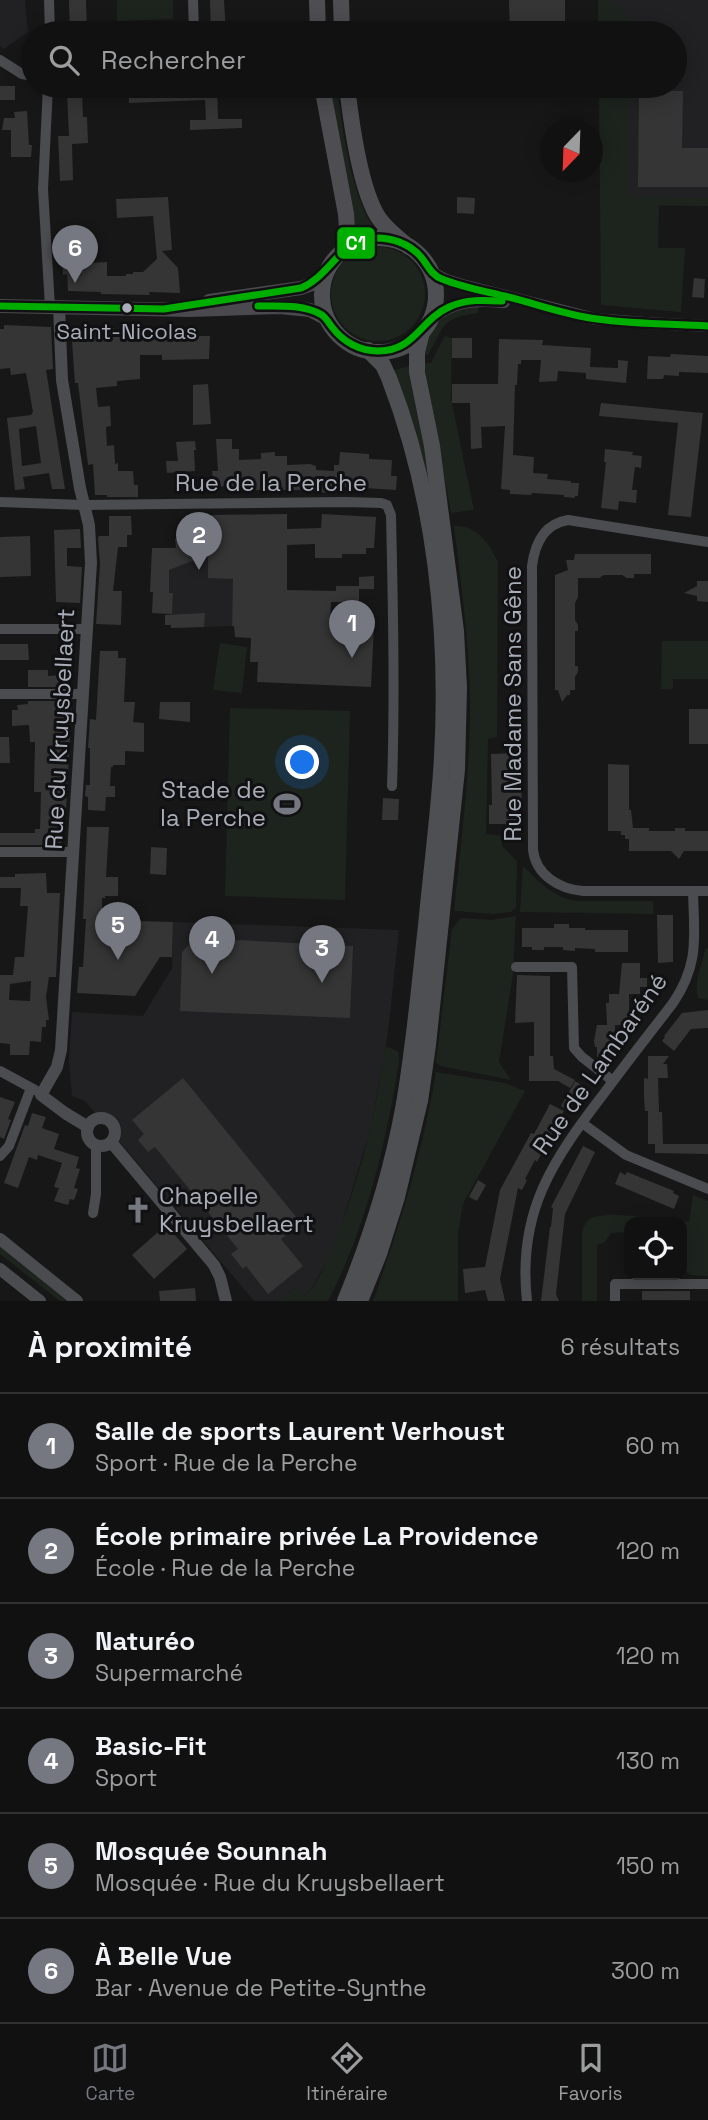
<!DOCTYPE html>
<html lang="fr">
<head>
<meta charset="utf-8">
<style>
  body { margin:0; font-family:"Space Grotesk",sans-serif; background:#1e1f1f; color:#f1f3f6 }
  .controls { position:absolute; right:21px; bottom:21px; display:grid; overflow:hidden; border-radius:14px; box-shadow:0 4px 18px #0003 }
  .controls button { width:63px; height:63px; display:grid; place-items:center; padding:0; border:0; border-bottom:2px solid #303131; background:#111; color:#f1f3f6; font:35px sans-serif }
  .compass { position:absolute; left:540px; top:119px; width:63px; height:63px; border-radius:50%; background:#111; box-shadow:0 4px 18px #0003; rotate:203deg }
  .you { position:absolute; left:303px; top:763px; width:24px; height:24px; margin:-18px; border:5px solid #fff; border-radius:50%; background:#1a73e8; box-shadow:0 0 0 10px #1a73e833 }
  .badge { display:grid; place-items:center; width:46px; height:46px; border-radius:50%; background:#757880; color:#fff; font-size:23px; font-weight:700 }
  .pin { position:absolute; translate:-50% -58px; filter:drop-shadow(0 2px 4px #0008) }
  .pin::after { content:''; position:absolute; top:37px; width:24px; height:21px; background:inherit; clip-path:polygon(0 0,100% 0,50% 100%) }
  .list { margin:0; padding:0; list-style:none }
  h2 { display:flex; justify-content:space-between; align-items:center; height:91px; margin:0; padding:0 28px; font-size:30px }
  h2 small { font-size:23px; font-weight:400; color:#9c9d9f }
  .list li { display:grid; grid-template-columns:46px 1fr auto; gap:21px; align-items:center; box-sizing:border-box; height:105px; padding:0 28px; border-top:2px solid #303131 }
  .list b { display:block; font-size:26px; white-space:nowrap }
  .list p { margin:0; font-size:23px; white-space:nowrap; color:#9c9d9f }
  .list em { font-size:23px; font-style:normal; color:#9c9d9f }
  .icon { flex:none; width:38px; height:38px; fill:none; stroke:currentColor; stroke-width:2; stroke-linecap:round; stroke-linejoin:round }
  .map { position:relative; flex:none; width:708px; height:1301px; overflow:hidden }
  .search { position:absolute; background:#111; box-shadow:0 4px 18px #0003; left:21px; right:21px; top:21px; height:77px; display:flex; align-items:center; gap:18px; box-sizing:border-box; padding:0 24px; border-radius:38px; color:#9c9d9f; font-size:26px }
  .sheet { height:721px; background:#111 }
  nav { display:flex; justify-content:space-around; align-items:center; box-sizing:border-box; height:98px; border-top:2px solid #303131; background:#111; font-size:19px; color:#9c9d9f }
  nav a { display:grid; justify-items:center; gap:4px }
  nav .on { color:#757880 }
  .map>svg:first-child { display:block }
  .built { fill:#212123 }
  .green { fill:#1d241e }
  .building { fill:#353536; fill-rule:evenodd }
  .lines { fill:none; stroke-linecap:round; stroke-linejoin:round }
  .minor { stroke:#4b4c50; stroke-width:10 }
  .tertiary { stroke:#4b4c50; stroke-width:12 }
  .secondary { stroke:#4a4a4e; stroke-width:14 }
  .primary { stroke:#4d4f52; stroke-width:16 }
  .trunk { stroke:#4e4e52; stroke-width:16 }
  .bus-1-casing { stroke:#111113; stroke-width:12 }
  .bus-1 { stroke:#00ae00; stroke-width:7 }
  .bus-dot { fill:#a8adb8; stroke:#111113; stroke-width:2.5 }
  .labels { text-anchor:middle; stroke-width:6; stroke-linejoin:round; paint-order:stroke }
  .bus-label { font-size:22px; fill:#a8adb8; stroke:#111113 }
  .street-label { font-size:24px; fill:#a8adb8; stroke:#111113 }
  .poi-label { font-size:24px; fill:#a8adb8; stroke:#111113; text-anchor:end }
  .line-badge { stroke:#111113; stroke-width:2.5 }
  .badge-label { font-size:19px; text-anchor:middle; font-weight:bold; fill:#fff }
</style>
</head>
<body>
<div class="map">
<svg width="708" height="1301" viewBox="0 0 708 1301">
  <rect width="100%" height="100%" fill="#171717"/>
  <!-- built -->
  <g class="built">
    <polygon points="0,0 25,0 28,32 4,49 0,46"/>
    <polygon points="599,0 708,0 708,206 602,205 600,86 675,86 675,33 600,33"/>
    <polygon points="246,514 247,611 232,612 232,626 171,628 173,593 150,592 152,548 204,547 204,515"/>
    <polygon points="173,922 399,930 388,1033 371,1128 339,1233 328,1259 310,1291 305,1296 297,1287 278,1301 254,1301 85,1101 72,1096 69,1062 72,1012 143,1016 172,968"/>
  </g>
  <!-- green -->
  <g class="green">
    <polygon points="117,0 173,0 173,19 117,21"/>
    <polygon points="598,0 611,0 645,33 598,33"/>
    <path d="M 331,86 L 337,86 C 342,127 351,198 376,231 L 365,231 L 353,236 Z"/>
    <polygon points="599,86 628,86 628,196 708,198 708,205 659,205 658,248 685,248 681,312 601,305"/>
    <circle cx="378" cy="294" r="47"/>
    <path d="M 478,305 L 478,313 C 441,318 445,325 428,355 L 423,356 C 434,315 439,315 478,305 Z"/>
    <polygon points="445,336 452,338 451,399 474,510 451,513 424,363 431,363"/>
    <polygon points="409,366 435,499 428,500 404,401 394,370"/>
    <path d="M 454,526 C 477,525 489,543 498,562 L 497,737 L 488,739 L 486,834 L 502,836 L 502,846 L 517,861 L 516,907 L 511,912 L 493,914 L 454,911 C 461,840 471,769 470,697 C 469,640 461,583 454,526 Z"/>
    <polygon points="662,641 708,641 708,679 673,679 673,689 661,689"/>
    <polygon points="220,643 247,647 242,693 213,690"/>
    <polygon points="230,708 350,711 345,900 225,896"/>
    <path d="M 523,866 C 539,882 553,897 576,901 L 653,901 L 654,914 L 520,912 Z"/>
    <polygon points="516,916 513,974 499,1062 511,1080 440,1066 436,1062 452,929 461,918 491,920"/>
    <path d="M 705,949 L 708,949 L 708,1000 L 698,998 C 694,979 702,968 705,949 Z"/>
    <path d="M 385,1046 L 395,1050 L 399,1053 L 399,1061 C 387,1141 366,1228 328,1301 L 278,1301 L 297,1287 L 305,1296 C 329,1277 364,1160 371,1126 C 377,1100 381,1073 385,1046 Z"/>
    <path d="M 436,1072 L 505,1083 L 525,1091 L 463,1204 L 458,1233 L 458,1301 L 373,1301 C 400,1225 423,1151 436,1072 Z"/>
    <path d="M 693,1195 L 708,1201 L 708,1276 L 690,1275 L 683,1267 L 682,1222 L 629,1222 L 629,1232 L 611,1233 L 605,1242 L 597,1245 L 597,1301 L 582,1301 L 582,1233 C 584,1227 585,1222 590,1219 C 604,1209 669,1221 689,1222 Z"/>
    <polygon points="0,1247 67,1301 60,1301 0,1254"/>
  </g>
  <!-- building -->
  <g class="building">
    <polygon points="69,0 86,0 87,33 70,33"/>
    <polygon points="210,0 224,0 226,33 211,33"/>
    <polygon points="509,0 565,0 565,33 510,33"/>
    <rect x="0" y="86" width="15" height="14"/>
    <polygon points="217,86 218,119 242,119 242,128 190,130 190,120 206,120 205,100 129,103 128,89"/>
    <polygon points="639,91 683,91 682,148 708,148 708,187 638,187"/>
    <polygon points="82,92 83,117 87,117 88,143 72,144 73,180 60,181 58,136 69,136 67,93"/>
    <polygon points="27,111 29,145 32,145 31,157 11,157 11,130 2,130 4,118 15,118 14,112"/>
    <polygon points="168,197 172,250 162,251 178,268 180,293 149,292 150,295 101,294 101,292 68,291 67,274 63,275 62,244 83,243 83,251 88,251 89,263 107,262 107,276 126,276 126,274 133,274 133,272 143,272 157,259 153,216 117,218 116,199"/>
    <polygon points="457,197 475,198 474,214 457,213"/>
    <polygon points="694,278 705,279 704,298 692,297"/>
    <path d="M 4,325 L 51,327 L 53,369 L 46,370 L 65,489 L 52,489 L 49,473 L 23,477 L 25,489 L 15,490 L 7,418 L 31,415 L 33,412 L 26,373 L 11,375 L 10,368 L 0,369 L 0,329 L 4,329 ZM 36,426 L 41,463 L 22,466 L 19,429 Z"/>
    <polygon points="71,327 114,328 114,336 131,338 162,338 162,329 186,331 186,336 210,336 209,359 162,360 162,355 140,355 140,379 117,381 117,386 96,388 98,407 110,406 111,426 106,427 107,446 114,445 115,464 118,463 118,471 133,471 134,485 138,485 138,497 107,497 107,495 95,495 93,464 88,465 78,383 75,383"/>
    <rect x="452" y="338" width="20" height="20"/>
    <polygon points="499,339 543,340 542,345 591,348 590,367 618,368 618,360 628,361 626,383 586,379 586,373 558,371 557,381 539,382 541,360 521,360 521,364 518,364 517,385 515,385 513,455 534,457 533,473 548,474 547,479 571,481 571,483 579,483 578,496 575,496 575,498 564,497 564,495 532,493 531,495 510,494 510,490 501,489 505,426 481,427 482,448 471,449 470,403 452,403 452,384 498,384"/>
    <polygon points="671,354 708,356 708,373 679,372 679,376 664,375 663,379 647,379 648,356 670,357"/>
    <polygon points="208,384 211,424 193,425 193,385"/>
    <polygon points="601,403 703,413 691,517 668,515 678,423 599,416"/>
    <polygon points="216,439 232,439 232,449 239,449 239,460 261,459 261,453 275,452 275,456 287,456 287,465 310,464 316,466 316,470 334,471 334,465 339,465 340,452 369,454 369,459 392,460 391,476 397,476 396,490 333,486 332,493 315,492 315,490 227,490 227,486 214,487 212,471 218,471"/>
    <polygon points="195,441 196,450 194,450 195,471 167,473 166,461 178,461 176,442"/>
    <polygon points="605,449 633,452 632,455 642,456 641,468 635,467 632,490 637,490 636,503 619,501 618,510 601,508 606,462 604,462"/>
    <polygon points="287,514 287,529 321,528 322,514 376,517 374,548 366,548 366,554 342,554 342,558 315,558 315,544 287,545 287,590 336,591 336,586 359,586 359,602 331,602 330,624 374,626 371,687 257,682 258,662 250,662 251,638 235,637 234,626 232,626 233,579 208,578 208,555 169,570 169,593 173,593 172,614 152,613 153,592 150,592 152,548 176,548 175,539 178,539 178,524 212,524 212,515"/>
    <polygon points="109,516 131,516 132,535 127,535 127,547 118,547 113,591 122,591 121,625 96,624 100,564 98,538 99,536 109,536"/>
    <polygon points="80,529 81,548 67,548 67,566 82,567 80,603 56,602 54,530"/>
    <polygon points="30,536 31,576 0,577 0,537"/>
    <polygon points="575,554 651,554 651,574 634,574 634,578 627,578 622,575 604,575 599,578 578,578 578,597 575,603 575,620 578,625 578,631 575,631 575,666 578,666 578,672 575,677 575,690 570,690 570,695 567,695 562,702 558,690 555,690 555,575 568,570 566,560 574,560"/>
    <polygon points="374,576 374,589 359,589 359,577"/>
    <polygon points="697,581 708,581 708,602 697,601 697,596 684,593 697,586"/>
    <polygon points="205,613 204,627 171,628 171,625 165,625 165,615"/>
    <polygon points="0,644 28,644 29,660 0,660"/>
    <polygon points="100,651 118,651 118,658 126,658 124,702 135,702 133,722 144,723 144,752 125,751 125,765 113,765 113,767 111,767 110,786 115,786 115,797 106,797 105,811 88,810 88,797 85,796 86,785 90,785 90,748 88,748 90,719 96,720"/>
    <polygon points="28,670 48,670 48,676 63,675 63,687 28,687"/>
    <polygon points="28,701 72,701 66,810 57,810 57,828 61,828 61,845 0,845 0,833 35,833 35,829 40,829 41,792 34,792 35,742 30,742 29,725 12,726 12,710 18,710 17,705 28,704"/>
    <polygon points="160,702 190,702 190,722 159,719"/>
    <rect x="689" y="709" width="19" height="35"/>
    <polygon points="0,737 9,737 10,763 0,763"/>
    <polygon points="521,753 522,824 489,824 489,805 492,805 491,754"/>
    <polygon points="608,764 629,765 629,810 631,810 633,828 649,828 649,831 675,831 675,828 685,828 685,831 708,831 708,851 684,851 679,859 671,851 629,851 629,839 625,839 625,835 621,835 621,831 608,831"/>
    <polygon points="383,798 399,799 398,820 382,820"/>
    <polygon points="87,827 109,827 106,877 118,877 118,896 105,896 105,898 102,898 102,920 173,922 172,957 160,957 135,996 77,993 79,967 83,967 86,919 83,919"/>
    <polygon points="151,847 167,848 166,875 150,874"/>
    <path d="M 46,873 L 47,893 L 60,893 L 56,977 L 49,977 L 46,997 L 49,1020 L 46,1020 L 46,1027 L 42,1027 L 41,1042 L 30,1041 L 29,1055 L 10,1055 L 10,1044 L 0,1043 L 0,975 L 13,975 L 15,957 L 24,957 L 28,906 L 20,906 L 21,888 L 0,888 L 0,877 L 15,877 L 15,874 ZM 31,981 L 30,1001 L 9,1000 L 10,984 Z"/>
    <polygon points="657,915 673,915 673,962 658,963"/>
    <polygon points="554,924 569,924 569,928 585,928 585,930 628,930 628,952 595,952 595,949 575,948 575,951 563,950 563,947 544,947 544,950 532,950 532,947 522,947 522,928 554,928"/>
    <polygon points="195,938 353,946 350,1018 180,1011 182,952"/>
    <polygon points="622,963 640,963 640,978 647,978 647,987 640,987 640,994 629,994 629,1025 615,1025 616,1057 597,1057 597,1047 595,1047 594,1041 597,1025 607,1025 606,1003 609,1003 609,994 619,994"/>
    <polygon points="517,975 550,976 550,1056 553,1056 554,1069 575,1080 570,1088 558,1081 529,1081 529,1056 534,1056 534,1022 515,1023"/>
    <polygon points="708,1010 708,1028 691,1029 674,1051 662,1041 665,1037 664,1036 682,1013"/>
    <polygon points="648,1056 669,1056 663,1064 667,1064 668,1078 658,1078 659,1112 662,1112 663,1144 708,1144 708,1154 655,1153 655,1144 648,1144 648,1111 645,1111 644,1099 644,1078 648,1079"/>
    <polygon points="183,1078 301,1223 281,1239 303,1266 268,1294 246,1266 243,1269 231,1254 238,1249 155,1147 148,1152 138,1140 144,1134 132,1120"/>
    <polygon points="575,1081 583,1086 569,1111 561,1106"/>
    <polygon points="0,1097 15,1102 8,1119 11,1120 4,1139 0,1137"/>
    <polygon points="550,1104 564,1111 537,1162 535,1160 525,1179 527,1180 522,1190 518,1188 500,1279 505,1301 488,1301 485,1290 465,1293 463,1269 485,1267 500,1190 531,1133 534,1134"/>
    <polygon points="32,1113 46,1117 42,1128 59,1134 54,1149 79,1157 76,1168 80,1169 74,1188 78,1189 74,1200 70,1199 68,1205 54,1201 59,1188 54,1187 62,1163 38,1155 37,1160 29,1157 18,1188 4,1183 25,1125 28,1126"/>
    <polygon points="583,1146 595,1152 565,1214 556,1294 559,1301 541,1301 550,1227 551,1227 553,1208 551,1207"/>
    <polygon points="620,1172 625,1175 627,1172 674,1191 673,1193 679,1196 674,1209 615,1184"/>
    <polygon points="478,1180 486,1185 477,1201 469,1197"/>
    <polygon points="166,1225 187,1249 154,1279 132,1255"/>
    <polygon points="195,1288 196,1301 160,1301 159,1291"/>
    <rect x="642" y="1291" width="48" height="9"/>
  </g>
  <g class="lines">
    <!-- minor -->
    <g class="minor">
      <polyline points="49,0 50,33"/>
      <polyline points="193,0 194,33"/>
      <polyline points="0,60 22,74 33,76"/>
      <polyline points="48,86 43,189 50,307"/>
      <path d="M 0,502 L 84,505 L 346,502 L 381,503 L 387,505 L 391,515 C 393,605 395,696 392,786"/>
      <path d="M 708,542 L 568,520 C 544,524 535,543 532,566 L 533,850 C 536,875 559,889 583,891 L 708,891"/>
      <polyline points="0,629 87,629"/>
      <polyline points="0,694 83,694"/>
      <polyline points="0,852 74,852"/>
      <polyline points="516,967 572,967 574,1048 582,1057 613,1081"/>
      <polyline points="0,1071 35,1090"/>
      <polyline points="582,1123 626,1155 708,1189"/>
      <polyline points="0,1156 9,1146 31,1088"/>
      <polyline points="93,1213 96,1194 96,1145"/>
      <path d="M 527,1301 C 517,1211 553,1160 605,1092 C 627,1062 650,1033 673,1003 C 700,963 694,936 693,891"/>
      <polyline points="615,1301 615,1284 708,1284"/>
    </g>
    <!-- tertiary -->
    <g class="tertiary">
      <polyline points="431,272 446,280 462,285 595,319 645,323 708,326"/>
      <polyline points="59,307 62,380 80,488 89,525 91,563 61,1050 57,1067 41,1095 65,1113 88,1127"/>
      <path d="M 429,321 C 451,301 474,299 504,302"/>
      <circle cx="101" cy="1132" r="14"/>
      <polyline points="111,1142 214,1265 220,1277 226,1301"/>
      <polyline points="0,1239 77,1301"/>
      <polyline points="0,1269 40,1301"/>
    </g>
    <!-- secondary -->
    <g class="secondary">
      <polyline points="209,301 301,288 312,284 325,274"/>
      <polyline points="0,306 190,310 280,307 310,310 327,319"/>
    </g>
    <!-- primary -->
    <g class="primary">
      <circle cx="379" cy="295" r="57"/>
      <path d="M 345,1301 C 370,1240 391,1174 403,1109 C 414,1048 419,987 426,926 C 431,870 439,813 442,757 C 449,630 435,497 389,378 L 383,365 L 368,350"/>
      <polyline points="360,1301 379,1254 397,1197 420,1101 428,1045 457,770 459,688 456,631 432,446 417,372 417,352 422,332"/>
    </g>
    <!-- trunk -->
    <g class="trunk">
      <polyline points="317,0 318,33"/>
      <polyline points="341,0 342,33"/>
      <polyline points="322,86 346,214 347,229 346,248"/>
      <path d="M 347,86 C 351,121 360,188 378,217 C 386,229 398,238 409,247"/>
    </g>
    <!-- bus-1 casing -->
    <g class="bus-1-casing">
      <g id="bus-1">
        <path d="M 0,306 L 164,309 L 301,288 C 330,276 339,241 373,238 C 390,237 409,243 421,257 C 428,265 431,275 442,279 C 462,287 484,291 504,296 C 534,303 566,315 597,319 C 633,324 671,324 708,326"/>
        <path d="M 258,306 C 278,306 304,304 322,315 C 326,318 329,323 332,327 C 343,342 360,351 378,351 C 415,351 420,320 449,307 C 466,299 484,300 502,301"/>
      </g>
    </g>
    <!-- bus-1 -->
    <use href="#bus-1" class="bus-1"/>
  </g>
  <!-- icons -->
  <defs>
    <g id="stadium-bare" transform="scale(2.1)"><path d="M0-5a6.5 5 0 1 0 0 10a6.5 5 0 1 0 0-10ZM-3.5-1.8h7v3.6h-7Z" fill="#757880" stroke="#111113" stroke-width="2.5" paint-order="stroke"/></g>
    <g id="church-bare" transform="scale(2.1)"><path d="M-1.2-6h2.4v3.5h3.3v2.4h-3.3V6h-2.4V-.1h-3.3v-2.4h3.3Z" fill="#757880" stroke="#111113" stroke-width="2.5" paint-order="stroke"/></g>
  </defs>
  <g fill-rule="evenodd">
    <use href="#stadium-bare" x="287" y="804"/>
    <use href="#church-bare" x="138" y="1210"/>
  </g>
  <!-- markers -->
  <circle class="bus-dot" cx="127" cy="308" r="6"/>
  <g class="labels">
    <!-- bus labels -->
    <g class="bus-label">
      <text x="127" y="339">Saint-Nicolas</text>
    </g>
    <!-- street labels -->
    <g class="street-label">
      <text x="271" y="491">Rue de la Perche</text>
      <text transform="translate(513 704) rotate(-90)" y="8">Rue Madame Sans Gêne</text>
      <text transform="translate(60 729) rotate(-87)" y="8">Rue du Kruysbellaert</text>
      <text transform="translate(600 1064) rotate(-55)" y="8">Rue de Lambaréné</text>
    </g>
    <!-- poi labels -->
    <g class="poi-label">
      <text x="266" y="798">Stade de<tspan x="266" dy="28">la Perche</tspan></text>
      <text x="159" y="1204" text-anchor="start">Chapelle<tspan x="159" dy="28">Kruysbellaert</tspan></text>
    </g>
  </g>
  <rect class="line-badge" x="336" y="226" width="40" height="34" rx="7" fill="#00ae00"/>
  <g class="badge-label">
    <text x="356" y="250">C1</text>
  </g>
</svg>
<div class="controls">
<button><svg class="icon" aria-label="locate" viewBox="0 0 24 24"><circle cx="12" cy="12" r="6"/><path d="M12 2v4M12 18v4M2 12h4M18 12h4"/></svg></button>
</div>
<svg class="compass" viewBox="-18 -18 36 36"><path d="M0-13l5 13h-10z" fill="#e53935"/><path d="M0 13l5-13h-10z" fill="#9c9d9f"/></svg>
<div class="you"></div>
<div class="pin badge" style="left:352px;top:658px">1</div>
<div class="pin badge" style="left:199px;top:570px">2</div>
<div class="pin badge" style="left:322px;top:983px">3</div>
<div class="pin badge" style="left:212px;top:974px">4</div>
<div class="pin badge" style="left:118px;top:960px">5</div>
<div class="pin badge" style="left:75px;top:283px">6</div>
<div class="search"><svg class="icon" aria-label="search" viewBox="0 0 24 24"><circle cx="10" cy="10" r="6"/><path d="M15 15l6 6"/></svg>Rechercher</div>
</div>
<section class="sheet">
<h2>À proximité<small>6 résultats</small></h2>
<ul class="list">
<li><span class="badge">1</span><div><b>Salle de sports Laurent Verhoust</b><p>Sport · Rue de la Perche</p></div><em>60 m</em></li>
<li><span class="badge">2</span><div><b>École primaire privée La Providence</b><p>École · Rue de la Perche</p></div><em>120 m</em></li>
<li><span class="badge">3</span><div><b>Naturéo</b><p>Supermarché</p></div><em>120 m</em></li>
<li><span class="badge">4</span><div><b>Basic-Fit</b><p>Sport</p></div><em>130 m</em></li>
<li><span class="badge">5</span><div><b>Mosquée Sounnah</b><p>Mosquée · Rue du Kruysbellaert</p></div><em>150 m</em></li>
<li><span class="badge">6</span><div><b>À Belle Vue</b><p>Bar · Avenue de Petite-Synthe</p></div><em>300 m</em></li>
</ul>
</section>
<nav>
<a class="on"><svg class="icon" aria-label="map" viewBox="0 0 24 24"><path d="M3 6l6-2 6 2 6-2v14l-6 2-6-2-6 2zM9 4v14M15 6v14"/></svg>Carte</a>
<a><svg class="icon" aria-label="directions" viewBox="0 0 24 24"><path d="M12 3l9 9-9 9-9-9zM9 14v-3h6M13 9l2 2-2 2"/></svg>Itinéraire</a>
<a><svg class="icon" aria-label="saved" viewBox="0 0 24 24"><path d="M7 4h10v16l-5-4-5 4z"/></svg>Favoris</a>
</nav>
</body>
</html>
